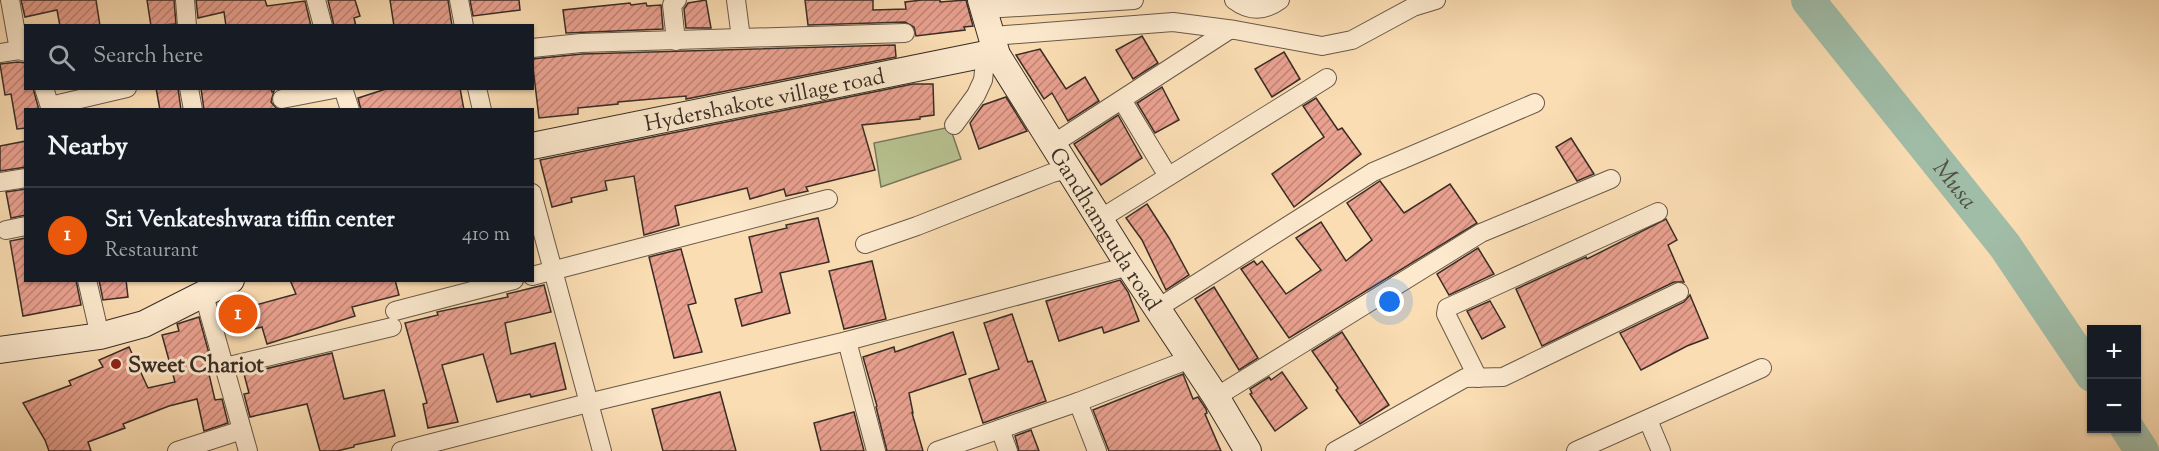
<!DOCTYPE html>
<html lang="en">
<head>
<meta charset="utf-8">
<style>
  body { margin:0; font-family:"Sorts Mill Goudy",serif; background:#242831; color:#f1f3f6 }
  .controls { position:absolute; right:18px; bottom:18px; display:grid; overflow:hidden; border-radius:0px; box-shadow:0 2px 4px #0004 }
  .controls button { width:54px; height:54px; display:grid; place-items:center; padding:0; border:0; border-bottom:2px solid #363941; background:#171b24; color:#f1f3f6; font:30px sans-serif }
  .you { position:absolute; left:1390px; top:302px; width:21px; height:21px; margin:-15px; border:4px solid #fff; border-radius:50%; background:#1a73e8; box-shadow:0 0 0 9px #1a73e833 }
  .badge { display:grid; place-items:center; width:39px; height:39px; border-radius:50%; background:#ea580c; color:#fff; font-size:20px; font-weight:700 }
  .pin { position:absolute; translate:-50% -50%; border:3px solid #fff; box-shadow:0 2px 6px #0006 }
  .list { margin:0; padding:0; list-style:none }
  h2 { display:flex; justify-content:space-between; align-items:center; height:78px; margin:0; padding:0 24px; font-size:26px }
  h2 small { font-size:20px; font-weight:400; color:#9ea1a6 }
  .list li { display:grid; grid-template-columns:39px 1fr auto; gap:18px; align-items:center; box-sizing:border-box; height:96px; padding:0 24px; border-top:2px solid #363941 }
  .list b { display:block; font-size:22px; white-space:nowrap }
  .list p { margin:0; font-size:20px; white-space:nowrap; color:#9ea1a6 }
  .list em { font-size:20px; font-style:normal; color:#9ea1a6 }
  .icon { flex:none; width:33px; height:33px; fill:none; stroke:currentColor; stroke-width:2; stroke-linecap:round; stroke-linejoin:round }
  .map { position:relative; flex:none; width:2159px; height:451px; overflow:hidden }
  .search { position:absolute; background:#171b24; box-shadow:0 2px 4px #0004; left:24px; top:24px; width:510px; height:66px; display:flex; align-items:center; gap:15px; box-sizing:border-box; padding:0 21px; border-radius:0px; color:#9ea1a6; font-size:22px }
  .panel { position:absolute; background:#171b24; box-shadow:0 2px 4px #0004; left:24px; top:108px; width:510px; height:174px; border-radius:0px }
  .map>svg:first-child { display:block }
  .pitch { fill:#b8c291; stroke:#78785c; stroke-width:1.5 }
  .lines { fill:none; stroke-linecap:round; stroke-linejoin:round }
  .river { stroke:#a0bda8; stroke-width:34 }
  .building { fill:url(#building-hatch); stroke:#382d26; stroke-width:1.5 }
  .street-casing { stroke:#695949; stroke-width:20 }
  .secondary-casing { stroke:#382d26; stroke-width:28 }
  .street { stroke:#fce9ce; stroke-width:18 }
  .secondary { stroke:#fce9ce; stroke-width:26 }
  .poi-dot { fill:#8f2418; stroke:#fce9ce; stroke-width:2 }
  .labels { text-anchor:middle; stroke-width:6; stroke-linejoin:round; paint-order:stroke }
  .street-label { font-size:22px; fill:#382d26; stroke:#fce9ce }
  .poi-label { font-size:22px; font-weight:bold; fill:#382d26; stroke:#fce9ce; text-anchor:start }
  .water-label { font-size:24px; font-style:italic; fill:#525146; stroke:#fce9ce }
</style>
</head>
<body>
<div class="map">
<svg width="2159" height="451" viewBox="0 0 2159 451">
  <defs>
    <pattern id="building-hatch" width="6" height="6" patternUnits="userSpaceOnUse" patternTransform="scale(1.5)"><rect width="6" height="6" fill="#eaa190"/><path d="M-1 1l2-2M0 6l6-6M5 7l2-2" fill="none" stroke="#bf8475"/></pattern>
  </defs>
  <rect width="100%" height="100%" fill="#fbddb3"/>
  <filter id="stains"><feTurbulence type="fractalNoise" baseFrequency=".00333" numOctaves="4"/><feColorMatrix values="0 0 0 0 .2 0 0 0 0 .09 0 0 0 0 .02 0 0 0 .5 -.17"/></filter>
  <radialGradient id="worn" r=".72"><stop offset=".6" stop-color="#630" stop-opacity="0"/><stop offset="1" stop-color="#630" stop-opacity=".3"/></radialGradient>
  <!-- pitch -->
  <polygon class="pitch" points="950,127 961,159 881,187 874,143"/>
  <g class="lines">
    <!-- river -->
    <g class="river">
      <path id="s1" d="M 1808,0 L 2005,246 L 2092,375"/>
      <polyline points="2127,428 2142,451"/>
    </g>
  </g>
  <!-- building -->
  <g class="building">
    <polygon points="21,0 96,0 100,26 60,26 57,10 25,17"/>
    <polygon points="147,0 174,0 176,24 151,26"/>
    <polygon points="196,0 265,0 267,6 305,1 311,26 226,26 224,12 198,18"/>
    <polygon points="328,0 355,0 360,16 354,18 356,26 334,26"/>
    <polygon points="390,0 448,0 452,26 394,26"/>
    <polygon points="470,0 519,0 520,10 473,16"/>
    <polygon points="706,0 711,28 686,28 684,9 688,3"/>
    <polygon points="805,0 873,0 873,10 906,9 905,2 922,0 940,0 940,2 966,0 973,26 964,27 965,30 916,36 914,27 905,22 808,25"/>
    <polygon points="630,3 631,5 646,3 647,6 661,5 663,29 566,33 563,10"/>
    <polygon points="1142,36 1158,63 1133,79 1116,50"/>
    <polygon points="895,45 896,57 686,99 686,96 618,102 618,104 578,108 578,114 539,118 532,59 582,54"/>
    <polygon points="1040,49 1066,89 1085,77 1099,101 1068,121 1052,93 1044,99 1016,55"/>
    <polygon points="1284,52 1300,79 1272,97 1255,69"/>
    <polygon points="18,62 26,63 26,88 33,88 39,110 26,110 26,128 17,129 11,94 5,95 0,64"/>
    <polygon points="913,84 933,84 934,115 920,117 920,119 862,125 875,170 806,187 808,191 786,196 784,189 750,199 747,188 675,206 679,225 644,235 634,176 605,181 607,190 571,198 572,202 552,207 540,160"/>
    <polygon points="1162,87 1179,120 1155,133 1137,103"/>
    <polygon points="156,88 178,88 181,110 160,110"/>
    <polygon points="201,88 271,88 272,92 274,91 271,102 278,110 204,110"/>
    <polygon points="389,88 460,88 464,110 361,110 358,98"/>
    <polygon points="1006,97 1027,131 979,149 970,123 983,105"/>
    <polygon points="1316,98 1338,130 1342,128 1361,154 1294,207 1272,174 1324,137 1303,106"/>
    <polygon points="1118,115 1142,158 1101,185 1074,144"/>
    <polygon points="1571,138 1594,174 1577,181 1556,147"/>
    <polygon points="26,141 26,167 0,171 0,146"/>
    <polygon points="1380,181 1404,213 1450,184 1477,223 1289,338 1241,269 1254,261 1257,265 1262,261 1286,294 1321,270 1296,238 1321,222 1346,261 1372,240 1347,203"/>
    <polygon points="26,189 26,215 11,218 6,192"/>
    <polygon points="1147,204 1169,238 1189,275 1166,290 1142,240 1126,218"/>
    <polygon points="818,218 829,262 780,273 790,313 742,326 735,299 762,292 749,237 787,228 786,225"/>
    <polygon points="1666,219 1677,240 1668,245 1684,282 1674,282 1542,346 1516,289 1586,257 1587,259"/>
    <polygon points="26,238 25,280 76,280 81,305 23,316 10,241"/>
    <polygon points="1478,248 1494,274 1449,295 1437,274"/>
    <polygon points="681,249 696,303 688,305 702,352 674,358 649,257"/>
    <polygon points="872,261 886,319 844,329 829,271"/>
    <polygon points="99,280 126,280 128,297 103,300"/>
    <polygon points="290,280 395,280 399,295 352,307 355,316 267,344 262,327 237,333 230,310 245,306 245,308 296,294"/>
    <polygon points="1120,280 1128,292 1139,321 1104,333 1102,327 1059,341 1046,301"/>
    <polygon points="544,285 551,312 505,323 511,354 555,343 566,389 531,397 530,394 497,402 483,354 442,365 458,422 428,428 423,404 427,403 405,323 438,315 437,312 508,297 507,294"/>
    <polygon points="1214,287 1258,358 1239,370 1195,299"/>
    <polygon points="1690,295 1708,338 1687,346 1641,370 1620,333 1684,302"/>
    <polygon points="1490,301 1505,327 1482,339 1467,311"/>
    <polygon points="1012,314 1028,362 1032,361 1046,401 983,423 969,379 999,369 984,323"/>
    <polygon points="199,317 213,368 208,370 215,400 222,399 228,423 204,431 197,399 169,406 123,424 125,428 88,442 91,451 49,451 45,440 23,403 71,385 69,381 103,367 99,360 129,347 148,388 175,382 162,335 179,331 177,324"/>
    <polygon points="953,332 966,374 909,393 913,413 912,413 923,451 887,451 876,407 877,406 863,357 894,347 895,352"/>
    <polygon points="1342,332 1389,405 1360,424 1336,390 1338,388 1312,351"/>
    <polygon points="332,353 344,399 384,390 395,436 354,445 354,447 337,451 320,451 307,404 250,417 244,394 249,393 244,374"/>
    <polygon points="1282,372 1307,408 1275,431 1250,394 1252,393 1250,389 1269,377 1271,380"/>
    <polygon points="1183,374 1193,399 1198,397 1206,409 1207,413 1205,414 1221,451 1109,451 1093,410"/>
    <polygon points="720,392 736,451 663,451 652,409"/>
    <polygon points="854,412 864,451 821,451 814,423"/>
    <polygon points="1031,430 1039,451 1019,451 1015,436"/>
  </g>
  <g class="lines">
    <!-- street casing -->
    <g class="street-casing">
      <g id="street">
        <polyline points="10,0 19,50"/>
        <polyline points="185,0 187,26"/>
        <polyline points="316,0 323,26"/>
        <polyline points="459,0 464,26"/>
        <polyline points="736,0 741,38"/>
        <path d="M 1234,0 C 1250,12 1265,11 1280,0"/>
        <polyline points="985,9 1134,0"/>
        <polyline points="993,36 1173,22 1235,30 1322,46 1352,40 1413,7 1436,0"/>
        <polyline points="676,41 672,5 677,0"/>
        <polyline points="532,48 581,43 905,33"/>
        <polyline points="0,53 19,50 26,52"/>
        <polyline points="44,88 51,110"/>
        <polyline points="189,88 193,110"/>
        <polyline points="343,88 350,110"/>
        <polyline points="477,88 482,110"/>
        <polyline points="282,99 339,88"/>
        <polyline points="1122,100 1168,176"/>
        <polyline points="50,106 127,88"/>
        <polyline points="954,125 976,95 983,80 986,54"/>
        <polyline points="1053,144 1229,30"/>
        <polyline points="0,182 26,178"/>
        <polyline points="532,193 602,451"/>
        <polyline points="1100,219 1327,78"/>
        <polyline points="6,230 26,226"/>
        <polyline points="865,244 917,226 1052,173 1069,169"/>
        <polyline points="532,276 828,199"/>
        <polyline points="87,280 100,336"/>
        <polyline points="204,295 248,451"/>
        <polyline points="1158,308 1373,172 1535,103"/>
        <polyline points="395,311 514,280"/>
        <polyline points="847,341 876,451"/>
        <polyline points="225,367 392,327"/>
        <polyline points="1478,378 1446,314 1447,308 1658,212"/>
        <polyline points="1216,397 1481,233 1611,179"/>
        <polyline points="1078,402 1097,451"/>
        <polyline points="1648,420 1661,451"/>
        <polyline points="1000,429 1008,451"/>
        <polyline points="177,451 242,430"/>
        <polyline points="401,451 588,403 847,341 1129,266"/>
        <polyline points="937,451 1078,402 1190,359"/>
        <polyline points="1335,451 1465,378 1503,377 1679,292"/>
        <polyline points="1576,451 1762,368"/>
      </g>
    </g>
    <!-- secondary casing -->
    <g class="secondary-casing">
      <g id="secondary">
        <path id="s2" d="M 981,0 L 997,55 L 1129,266 L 1216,397 L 1248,451"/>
        <path id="s3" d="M 532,146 L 986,54 L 997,55"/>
        <polyline points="0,350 100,336 144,324 231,280"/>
      </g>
    </g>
    <!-- street -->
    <use href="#street" class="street"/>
    <!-- secondary -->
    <use href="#secondary" class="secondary"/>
  </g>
  <!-- markers -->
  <circle class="poi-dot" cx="116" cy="364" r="6"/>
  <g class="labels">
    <!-- street labels -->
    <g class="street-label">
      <text dy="8" stroke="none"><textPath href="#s3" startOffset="237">Hydershakote village road</textPath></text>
      <text dy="8" stroke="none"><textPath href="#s2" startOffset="262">Gandhamguda road</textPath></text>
    </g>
    <!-- poi labels -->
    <g class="poi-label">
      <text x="128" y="372">Sweet Chariot</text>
    </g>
    <!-- water labels -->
    <g class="water-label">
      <text dy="8" stroke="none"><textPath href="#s1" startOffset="236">Musa</textPath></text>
    </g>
  </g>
  <rect width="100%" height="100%" filter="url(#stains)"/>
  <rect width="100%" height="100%" fill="url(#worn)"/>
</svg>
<div class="controls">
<button>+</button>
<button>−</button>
</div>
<div class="you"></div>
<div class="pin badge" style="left:238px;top:314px">1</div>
<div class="search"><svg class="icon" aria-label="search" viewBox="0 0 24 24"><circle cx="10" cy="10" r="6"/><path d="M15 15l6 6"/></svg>Search here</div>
<section class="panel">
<h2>Nearby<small></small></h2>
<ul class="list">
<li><span class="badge">1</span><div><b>Sri Venkateshwara tiffin center</b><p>Restaurant</p></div><em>410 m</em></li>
</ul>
</section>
</div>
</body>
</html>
